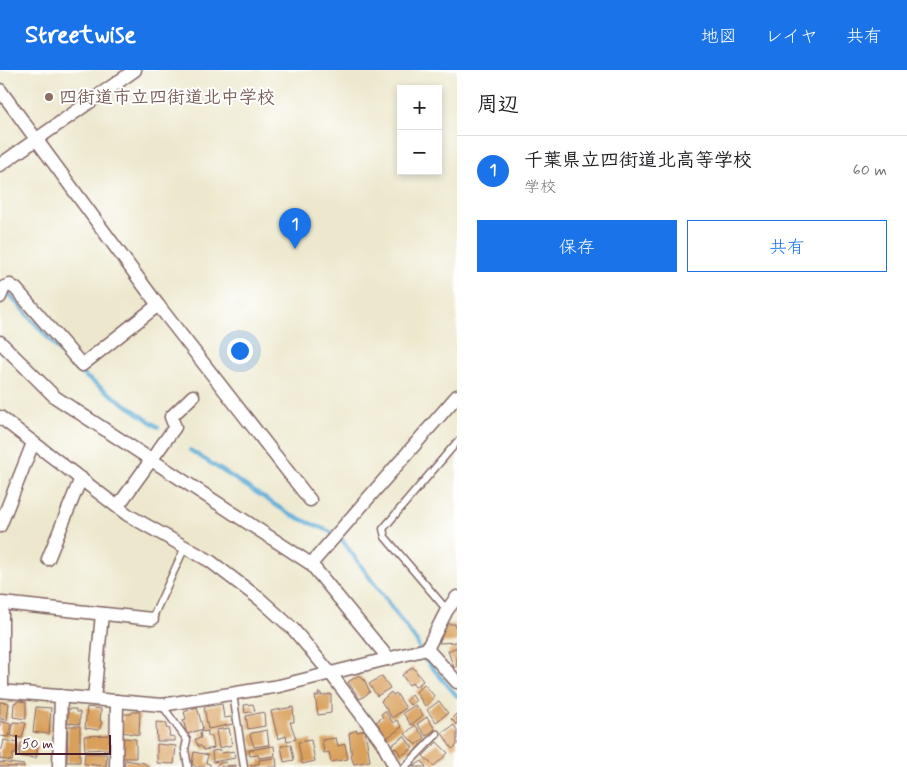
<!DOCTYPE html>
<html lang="ja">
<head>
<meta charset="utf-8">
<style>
  body { margin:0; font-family:Mynerve,"Klee One",sans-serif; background:#f2f2f2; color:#202124 }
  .controls { position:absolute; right:15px; top:15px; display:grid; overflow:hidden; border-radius:0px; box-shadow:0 2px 8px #0003 }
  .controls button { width:45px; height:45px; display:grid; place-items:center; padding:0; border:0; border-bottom:1px solid #e0e0e0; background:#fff; color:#202124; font:25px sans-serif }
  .scale { position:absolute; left:15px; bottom:12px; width:96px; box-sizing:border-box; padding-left:5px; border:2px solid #4a1f2b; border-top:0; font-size:14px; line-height:18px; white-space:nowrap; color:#4a1f2b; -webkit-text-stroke:4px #fff; paint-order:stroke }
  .you { position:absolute; left:239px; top:280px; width:18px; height:18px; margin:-12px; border:4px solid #fff; border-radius:50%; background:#1a73e8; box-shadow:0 0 0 8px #1a73e833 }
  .badge { display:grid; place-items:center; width:32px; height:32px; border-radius:50%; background:#1a73e8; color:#fff; font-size:16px; font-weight:700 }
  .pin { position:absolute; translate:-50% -41px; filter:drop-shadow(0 1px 2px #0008) }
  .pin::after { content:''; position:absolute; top:26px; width:18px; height:15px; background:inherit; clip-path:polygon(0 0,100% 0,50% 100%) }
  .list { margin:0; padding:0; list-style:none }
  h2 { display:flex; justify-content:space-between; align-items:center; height:65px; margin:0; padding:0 20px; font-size:21px }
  h2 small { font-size:16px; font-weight:400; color:#757577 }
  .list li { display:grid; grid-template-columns:32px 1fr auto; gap:15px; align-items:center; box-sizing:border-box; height:70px; padding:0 20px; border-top:1px solid #e0e0e0 }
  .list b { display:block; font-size:19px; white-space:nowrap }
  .list p { margin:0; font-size:16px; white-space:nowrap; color:#757577 }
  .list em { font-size:16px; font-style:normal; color:#757577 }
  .actions { display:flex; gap:10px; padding:15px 20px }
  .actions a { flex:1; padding:11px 0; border:1px solid #1a73e8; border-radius:0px; text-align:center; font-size:18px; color:#1a73e8 }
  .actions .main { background:#1a73e8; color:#fff }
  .map { position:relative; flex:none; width:457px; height:697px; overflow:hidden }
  header { display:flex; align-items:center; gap:30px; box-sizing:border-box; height:70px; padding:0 25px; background:#1a73e8; color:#fff }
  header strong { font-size:24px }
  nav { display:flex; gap:28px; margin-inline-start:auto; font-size:18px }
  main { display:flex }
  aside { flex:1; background:#fff }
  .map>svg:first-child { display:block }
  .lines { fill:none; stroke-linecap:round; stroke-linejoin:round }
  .stream { stroke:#5babd5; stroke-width:4 }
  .building { fill:#d9a05b }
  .lane-casing { stroke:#836564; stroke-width:9 }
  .street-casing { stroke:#836564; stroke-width:15 }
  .lane { stroke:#fff; stroke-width:6 }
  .street { stroke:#fff; stroke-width:12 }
  .education-dot { fill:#8d6e63; stroke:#fff; stroke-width:2 }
  .labels { text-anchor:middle; stroke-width:4; stroke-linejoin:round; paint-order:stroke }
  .education-label { font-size:18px; font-weight:bold; fill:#785e54; stroke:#fff; text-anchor:start }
</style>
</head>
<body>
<header>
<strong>Streetwise</strong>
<nav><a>地図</a><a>レイヤ</a><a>共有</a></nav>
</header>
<main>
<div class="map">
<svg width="457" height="697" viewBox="0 0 457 697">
  <rect width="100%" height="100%" fill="#fff"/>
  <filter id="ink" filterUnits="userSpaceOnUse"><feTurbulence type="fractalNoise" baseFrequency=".02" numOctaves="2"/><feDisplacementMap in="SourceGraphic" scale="10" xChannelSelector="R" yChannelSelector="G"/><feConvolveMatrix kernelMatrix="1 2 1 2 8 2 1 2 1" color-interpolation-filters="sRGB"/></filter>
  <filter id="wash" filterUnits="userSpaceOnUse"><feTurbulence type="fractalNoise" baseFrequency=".0096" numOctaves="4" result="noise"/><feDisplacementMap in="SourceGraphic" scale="20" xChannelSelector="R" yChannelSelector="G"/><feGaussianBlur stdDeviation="1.12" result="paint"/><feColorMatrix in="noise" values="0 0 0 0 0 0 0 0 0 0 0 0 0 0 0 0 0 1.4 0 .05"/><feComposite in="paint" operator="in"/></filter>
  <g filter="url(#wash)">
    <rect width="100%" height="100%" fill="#ede8cd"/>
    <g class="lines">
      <!-- stream -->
      <g class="stream">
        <polyline points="5,222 9,224 76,300 158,357"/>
        <polyline points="190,380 291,445 329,461 342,470 417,572 422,586 457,626"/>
      </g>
    </g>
    <g id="blocks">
      <!-- building -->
      <g class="building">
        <polygon points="447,554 455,554 455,557 457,557 457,572 439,573"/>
        <polygon points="457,577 457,597 454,598 448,581"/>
        <polygon points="413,597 423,611 415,617 412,613 409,615 402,605"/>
        <polygon points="359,605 365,611 370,622 360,629 348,612"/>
        <polygon points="382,606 390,618 377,626 369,614"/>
        <polygon points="424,614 435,627 425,636 416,622"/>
        <polygon points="391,622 393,625 396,623 406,638 392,648 381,631"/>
        <polygon points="318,623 321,623 321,626 331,624 331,643 318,645 315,626 319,626"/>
        <polygon points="412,625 416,631 410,635 406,630"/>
        <polygon points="19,631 26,632 26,649 13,647 14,633"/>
        <polygon points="439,631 448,643 436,652 427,640"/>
        <polygon points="0,632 9,633 7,650 0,649"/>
        <polygon points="222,634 224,648 231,647 233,654 208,659 204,637"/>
        <polygon points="253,634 255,641 245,643 244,635"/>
        <polygon points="415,635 423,645 411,655 403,643"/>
        <polygon points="36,637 51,638 49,664 33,662"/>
        <polygon points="87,637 101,639 100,651 102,652 99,660 85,658"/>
        <polygon points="197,637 203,659 187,664 183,650 186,649 184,642"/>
        <polygon points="293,637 294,652 290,652 296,669 287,671 286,666 278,669 271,641"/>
        <polygon points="68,639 76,639 76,642 80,642 80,654 68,653"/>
        <polygon points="385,641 393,653 397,650 402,657 387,668 376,652 383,647 381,644"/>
        <polygon points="132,642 140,642 139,665 122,662 123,644 131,644"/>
        <polygon points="264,642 265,656 248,659 246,646"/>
        <polygon points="457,643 457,655 451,649"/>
        <polygon points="427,647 435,659 426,666 417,654"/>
        <polygon points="0,651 11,654 8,667 0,666"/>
        <polygon points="13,652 26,653 22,668 11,666"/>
        <polygon points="156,652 167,653 166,658 170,659 169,666 175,667 175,671 157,671"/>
        <polygon points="415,655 425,668 416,675 405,664"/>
        <polygon points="454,655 457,660 457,675 452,679 442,663"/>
        <polygon points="68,656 80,656 80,692 67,692"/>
        <polygon points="229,658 232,675 219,678 216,660"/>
        <polygon points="267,660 269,675 254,677 250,665 252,663"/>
        <polygon points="357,660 357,662 365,660 370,691 354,694 352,689 349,663"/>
        <polygon points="208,661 208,666 212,666 214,678 204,680 201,676 198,676 195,669 201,668 200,662"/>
        <polygon points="110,665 110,679 85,680 84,666"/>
        <polygon points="404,666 413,678 401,686 396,678 393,679 391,676"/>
        <polygon points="123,668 136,669 136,688 122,688"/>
        <polygon points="336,668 338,676 345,674 348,689 331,692 329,682 324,683 322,670"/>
        <polygon points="4,670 18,673 16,684 13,684 12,691 0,689 0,679 2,679"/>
        <polygon points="311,670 315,691 302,694 298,672"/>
        <polygon points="437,672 448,683 434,696 423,686"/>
        <polygon points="21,673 38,675 36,688 19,686"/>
        <polygon points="157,674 176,676 174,694 157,693"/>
        <polygon points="291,675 294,690 284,692 281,676"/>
        <polygon points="274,676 275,686 259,688 258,685 250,686 249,680"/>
        <polygon points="221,680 222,683 234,681 235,688 213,692 212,681"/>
        <polygon points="194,682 208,685 206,693 210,694 210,697 196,697 192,694"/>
        <polygon points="85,683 107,684 106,696 84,694"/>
        <polygon points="276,688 277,697 251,697 251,695 259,694 259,690"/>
        <polygon points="125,690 144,693 149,697 124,697"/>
        <polygon points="422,691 426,697 413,697"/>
        <polygon points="0,692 24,695 24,697 0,697"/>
        <polygon points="226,692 227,696 236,695 236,697 215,697 219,693"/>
      </g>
    </g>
  </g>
  <g filter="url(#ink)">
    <use href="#blocks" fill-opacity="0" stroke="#836564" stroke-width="1"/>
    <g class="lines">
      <!-- lane casing -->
      <g class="lane-casing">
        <g id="lane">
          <polyline points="447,540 385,467 383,459 457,372"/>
          <polyline points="152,549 185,477"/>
          <polyline points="233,624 244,697"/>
          <polyline points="162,635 187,670 185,679 188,697"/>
          <polyline points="405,697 437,664"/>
        </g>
      </g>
      <!-- street casing -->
      <g class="street-casing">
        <g id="street">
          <polyline points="0,20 158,235 310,430"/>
          <polyline points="0,95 135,0"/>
          <polyline points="0,227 4,217 10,215 16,219 82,295 158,235"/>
          <polyline points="0,272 55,327 311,494 389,589"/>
          <polyline points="0,347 128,445 210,491 261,530 293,559 331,604 382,672 395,697"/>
          <polyline points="118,436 175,357 171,347 193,326"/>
          <polyline points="0,456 33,373"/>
          <polyline points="48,489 81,408"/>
          <polyline points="311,494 457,326"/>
          <polyline points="427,579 457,612"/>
          <polyline points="0,621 162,635 279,616 427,579 447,540 457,527"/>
          <polyline points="2,621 2,533 152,549"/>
          <polyline points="94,629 102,544"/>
          <polyline points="59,697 61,626"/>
          <polyline points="116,697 117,631"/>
        </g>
      </g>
      <!-- lane -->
      <use href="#lane" class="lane"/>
      <!-- street -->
      <use href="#street" class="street"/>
    </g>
  </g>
  <!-- markers -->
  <circle class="education-dot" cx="49" cy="27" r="5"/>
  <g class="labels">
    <!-- education labels -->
    <g class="education-label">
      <text x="59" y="33">四街道市立四街道北中学校</text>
    </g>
  </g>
</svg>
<div class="controls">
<button>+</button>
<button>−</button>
</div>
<div class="scale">50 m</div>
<div class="you"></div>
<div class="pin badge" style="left:295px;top:179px">1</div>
</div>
<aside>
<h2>周辺<small></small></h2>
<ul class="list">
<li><span class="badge">1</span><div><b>千葉県立四街道北高等学校</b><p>学校</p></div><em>60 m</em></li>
</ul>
<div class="actions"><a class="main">保存</a><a>共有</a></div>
</aside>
</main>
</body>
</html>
